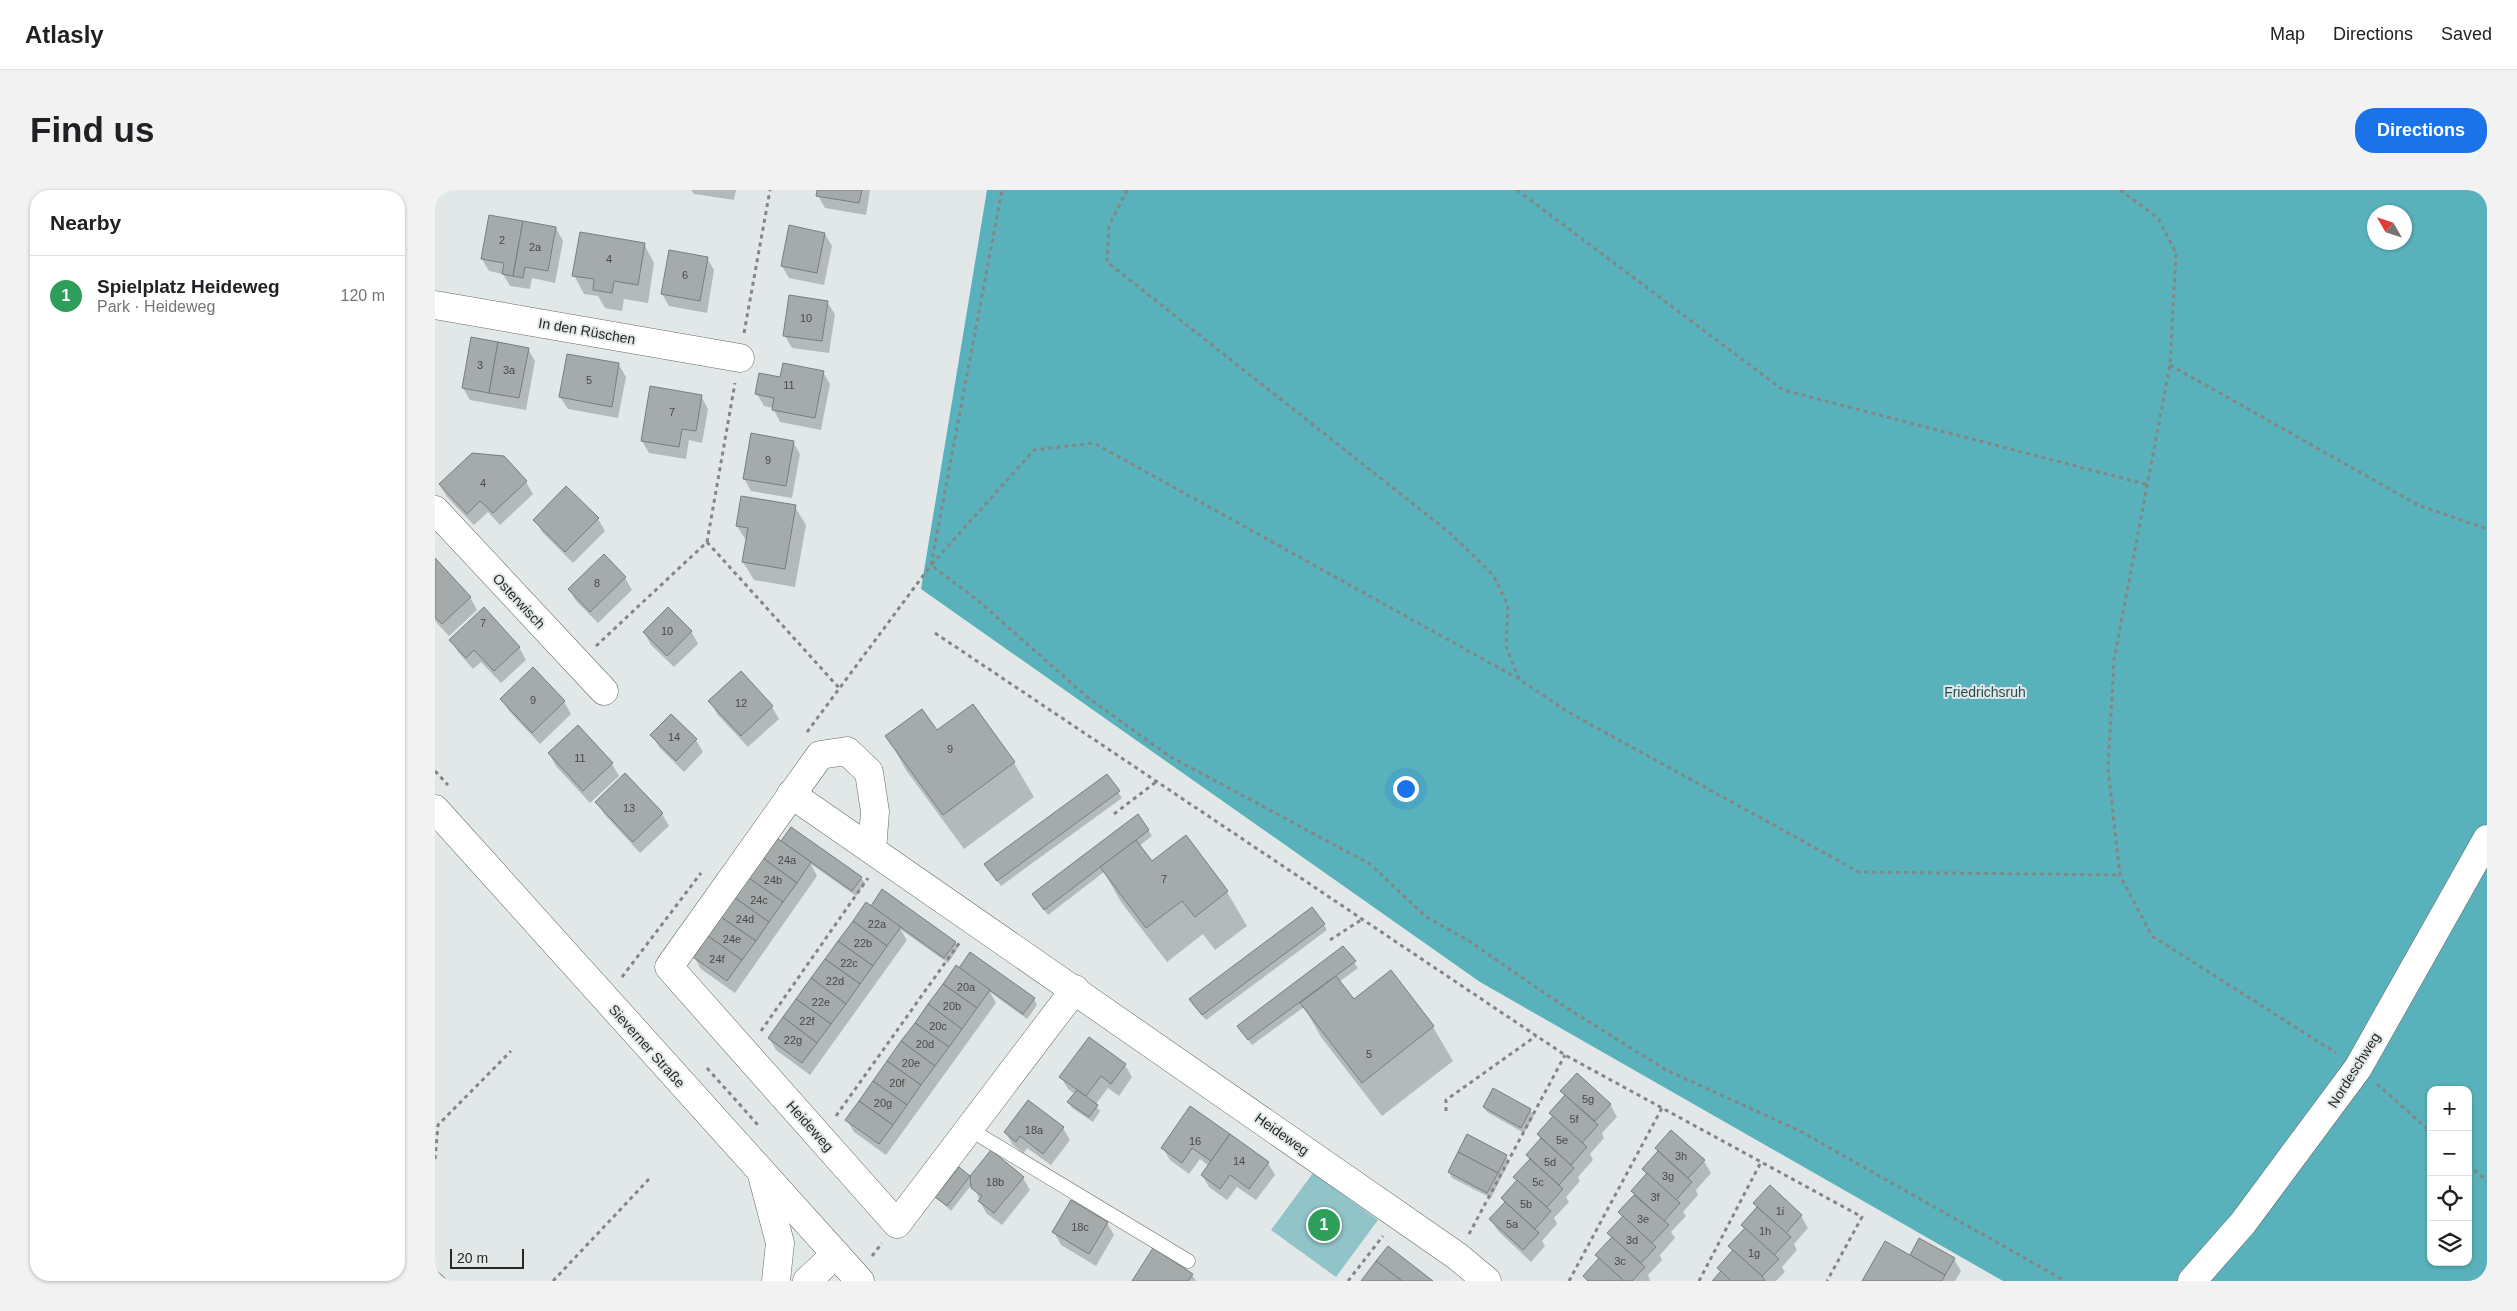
<!DOCTYPE html>
<html lang="en">
<head>
<meta charset="utf-8">
<style>
  body { margin:0; font-family:Arial,sans-serif; background:#f2f2f2; color:#202124 }
  .controls { position:absolute; right:15px; bottom:15px; display:grid; overflow:hidden; border-radius:10px; box-shadow:0 1px 4px #0004 }
  .controls button { width:45px; height:45px; display:grid; place-items:center; padding:0; border:0; border-bottom:1px solid #e0e0e0; background:#fff; color:#202124; font:25px sans-serif }
  .compass { position:absolute; left:1932px; top:15px; width:45px; height:45px; border-radius:50%; background:#fff; box-shadow:0 1px 4px #0004; rotate:309deg }
  .scale { position:absolute; left:15px; bottom:12px; width:74px; box-sizing:border-box; padding-left:5px; border:2px solid #262828; border-top:0; font-size:14px; line-height:18px; white-space:nowrap; color:#262828; -webkit-text-stroke:4px #e2e8e8; paint-order:stroke }
  .you { position:absolute; left:970px; top:598px; width:18px; height:18px; margin:-12px; border:4px solid #fff; border-radius:50%; background:#1a73e8; box-shadow:0 0 0 8px #1a73e833 }
  .badge { display:grid; place-items:center; width:32px; height:32px; border-radius:50%; background:#1a73e8; color:#fff; font-size:16px; font-weight:700 }
  .pin { position:absolute; translate:-50% -50%; border:2px solid #fff; box-shadow:0 1px 5px #0006 }
  .list { margin:0; padding:0; list-style:none }
  h2 { display:flex; justify-content:space-between; align-items:center; height:65px; margin:0; padding:0 20px; font-size:21px }
  h2 small { font-size:16px; font-weight:400; color:#757577 }
  .list li { display:grid; grid-template-columns:32px 1fr auto; gap:15px; align-items:center; box-sizing:border-box; height:80px; padding:0 20px; border-top:1px solid #e0e0e0 }
  .list b { display:block; font-size:19px; white-space:nowrap }
  .list p { margin:0; font-size:16px; white-space:nowrap; color:#757577 }
  .list em { font-size:16px; font-style:normal; color:#757577 }
  .icon { flex:none; width:28px; height:28px; fill:none; stroke:currentColor; stroke-width:2; stroke-linecap:round; stroke-linejoin:round }
  .map { position:relative; flex:none; width:2052px; height:1091px; overflow:hidden; border-radius:20px }
  header { display:flex; align-items:center; gap:30px; box-sizing:border-box; height:70px; padding:0 25px; background:#fff; border-bottom:1px solid #e0e0e0 }
  header strong { font-size:24px }
  nav { display:flex; gap:28px; margin-inline-start:auto; font-size:18px }
  .intro { display:flex; align-items:center; justify-content:space-between; box-sizing:border-box; height:120px; padding:0 30px }
  h1 { margin:0; font-size:35px }
  .button { padding:12px 22px; border-radius:20px; background:#1a73e8; color:#fff; font-size:18px; font-weight:700 }
  main { display:flex; gap:30px; padding:0 30px }
  aside { flex:1; background:#fff; border-radius:20px; box-shadow:0 1px 4px #0004 }
  .map>svg:first-child { display:block }
  .green { fill:#91c4c9 }
  .forest { fill:#59b2bb; fill-rule:evenodd }
  .shadow { fill:#0003 }
  .building { fill:#a5abab; stroke:#787e7e }
  .lines { fill:none; stroke-linecap:round; stroke-linejoin:round }
  .service-casing { stroke:#64696a; stroke-width:15 }
  .minor-casing { stroke:#64696a; stroke-width:29 }
  .secondary-casing { stroke:#64696a; stroke-width:29 }
  .path { stroke:#828686; stroke-width:3; stroke-dasharray:4 4; stroke-linecap:butt }
  .service { stroke:#fff; stroke-width:14 }
  .minor { stroke:#fff; stroke-width:28 }
  .secondary { stroke:#fff; stroke-width:28 }
  .labels { text-anchor:middle; stroke-width:4; stroke-linejoin:round; paint-order:stroke }
  .number-label { font-size:11px; fill:#464949 }
  .street-label { font-size:14px; fill:#262828; stroke:#e2e8e8 }
  .park-label { font-size:14px; fill:#244d52; stroke:#e2e8e8 }
</style>
</head>
<body>
<header>
<strong>Atlasly</strong>
<nav><a>Map</a><a>Directions</a><a>Saved</a></nav>
</header>
<div class="intro"><h1>Find us</h1><a class="button">Directions</a></div>
<main>
<aside>
<h2>Nearby<small></small></h2>
<ul class="list">
<li><span class="badge" style="background:#2e9e5b">1</span><div><b>Spielplatz Heideweg</b><p>Park · Heideweg</p></div><em>120 m</em></li>
</ul>
</aside>
<div class="map">
<svg width="2052" height="1091" viewBox="0 0 2052 1091">
  <rect width="100%" height="100%" fill="#e2e8e8"/>
  <!-- green -->
  <polygon class="green" points="878,983 943,1030 901,1087 836,1040"/>
  <!-- forest -->
  <path class="forest" d="M 552,0 L 2052,0 L 2052,1091 L 1568,1091 L 1045,792 L 486,399 ZM 1940,22 L 1970,22 L 1970,52 L 1940,52 ZM 1996,900 L 2033,900 L 2033,1072 L 1996,1072 Z"/>
  <!-- shadow -->
  <g class="shadow">
    <polygon points="256,0 301,0 299,10 259,4"/>
    <polygon points="383,0 435,0 431,25 390,18 383,6"/>
    <polygon points="121,38 128,51 120,93 97,88 95,99 75,96 68,84 54,81 47,69"/>
    <polygon points="390,44 397,56 389,95 354,88 347,76"/>
    <polygon points="209,54 219,73 213,113 189,109 187,121 170,118 163,106 149,104 139,85"/>
    <polygon points="272,68 279,80 272,123 234,116 227,104"/>
    <polygon points="392,112 400,124 394,163 357,158 350,146"/>
    <polygon points="93,159 100,171 91,220 35,210 28,198"/>
    <polygon points="184,175 191,187 183,228 133,219 125,207"/>
    <polygon points="388,182 395,194 386,240 345,232 338,218 329,216 322,204 346,188"/>
    <polygon points="266,206 273,219 267,253 254,250 251,269 214,263 207,251"/>
    <polygon points="358,252 365,264 357,308 316,301 309,288"/>
    <polygon points="69,267 91,292 98,304 65,335 53,322 39,335 12,307 5,295"/>
    <polygon points="360,317 371,335 360,397 319,390 308,372 312,352 302,336"/>
    <polygon points="163,329 170,341 138,373 107,342 100,330"/>
    <polygon points="0,370 35,407 42,420 14,446 0,431"/>
    <polygon points="190,388 197,400 163,433 141,411 134,399"/>
    <polygon points="256,441 263,454 239,477 216,455 209,442"/>
    <polygon points="16,450 84,457 91,470 66,493 46,472 38,479 23,462"/>
    <polygon points="98,479 129,512 136,524 105,554 74,521 67,509"/>
    <polygon points="275,511 337,517 344,529 313,557 282,524"/>
    <polygon points="236,526 261,550 268,562 249,582 224,557 217,545"/>
    <polygon points="143,537 177,574 184,586 155,613 121,576 114,563"/>
    <polygon points="502,542 579,573 599,607 529,659 471,580 452,546"/>
    <polygon points="672,585 687,608 566,696 554,680"/>
    <polygon points="162,612 227,624 234,636 205,663 169,624"/>
    <polygon points="713,640 717,646 704,656 717,673 751,647 792,702 812,736 780,760 768,744 732,772 686,712 669,682 613,725 602,710"/>
    <polygon points="342,650 426,688 430,693 421,706 376,674 382,686 300,803 266,779 259,767"/>
    <polygon points="431,714 520,752 523,758 513,773 465,739 472,750 375,885 341,860 334,848"/>
    <polygon points="889,735 892,740 771,830 758,815 755,809"/>
    <polygon points="908,757 923,778 904,792 918,811 998,837 1018,871 947,926 886,847 869,817 817,855 807,841"/>
    <polygon points="521,777 599,809 602,815 592,829 555,802 561,813 451,965 419,942 412,930"/>
    <polygon points="690,875 697,887 684,906 673,898 660,915 665,921 658,932 637,918 634,912 640,904 633,899 626,887"/>
    <polygon points="1127,901 1175,914 1182,927 1167,943 1169,948 1155,964 1158,970 1143,987 1145,991 1131,1007 1134,1012 1119,1028 1122,1034 1107,1051 1110,1056 1096,1072 1063,1041 1055,1029 1070,1013 1067,1008 1082,991 1095,970 1092,965 1106,949 1103,944 1118,927 1116,923 1130,907"/>
    <polygon points="1049,917 1095,920 1099,926 1089,943 1052,922"/>
    <polygon points="756,918 833,973 840,985 821,1010 802,997 792,1010 774,997 767,985 774,976 765,969 754,984 735,970 728,958"/>
    <polygon points="628,938 635,950 616,975 592,958 589,963 578,955 570,942"/>
    <polygon points="1221,958 1269,971 1276,983 1261,1000 1263,1005 1248,1022 1251,1026 1236,1042 1240,1048 1225,1065 1227,1070 1213,1085 1215,1091 1152,1091 1149,1086 1164,1070 1162,1066 1177,1049 1174,1043 1188,1028 1185,1022 1200,1006 1197,1001 1212,985 1209,979 1224,963"/>
    <polygon points="1071,966 1074,972 1056,1008 1017,988 1014,982"/>
    <polygon points="524,979 535,988 588,988 595,1000 567,1035 551,1023 537,994 516,1021 502,1007"/>
    <polygon points="1335,997 1366,1026 1373,1038 1359,1054 1362,1060 1347,1077 1350,1082 1341,1091 1279,1091 1286,1083 1283,1078 1298,1062 1295,1056 1310,1039 1307,1035 1323,1018 1320,1013"/>
    <polygon points="672,1033 679,1045 661,1076 626,1055 619,1042"/>
    <polygon points="1476,1065 1519,1069 1526,1081 1520,1091 1429,1091 1478,1069"/>
    <polygon points="757,1085 761,1091 698,1091"/>
  </g>
  <!-- building -->
  <g class="building">
    <polygon points="382,0 427,0 424,13 381,6"/>
    <polygon points="54,25 88,31 78,86 67,84 69,73 46,69"/>
    <polygon points="88,31 121,37 113,81 90,77 88,88 78,86"/>
    <polygon points="354,35 390,43 382,83 346,76"/>
    <polygon points="145,42 210,53 203,95 179,91 177,103 158,100 159,89 137,86"/>
    <polygon points="234,60 273,67 265,111 226,104"/>
    <polygon points="354,105 393,111 387,151 348,146"/>
    <polygon points="36,147 63,152 54,203 27,198"/>
    <polygon points="63,152 94,158 84,208 54,203"/>
    <polygon points="132,164 184,173 177,217 124,207"/>
    <polygon points="348,173 389,181 380,228 337,220 339,208 320,204 324,183 345,187"/>
    <polygon points="215,196 267,205 261,241 247,239 244,257 206,251"/>
    <polygon points="316,243 359,251 351,296 308,289"/>
    <polygon points="37,263 69,266 92,291 58,323 45,311 32,324 4,294"/>
    <polygon points="131,296 164,328 130,362 98,330"/>
    <polygon points="306,306 361,315 350,379 307,372 313,338 301,336"/>
    <polygon points="169,364 191,387 155,422 133,399"/>
    <polygon points="0,368 36,407 7,434 0,427"/>
    <polygon points="49,417 85,457 59,481 39,460 31,468 14,450"/>
    <polygon points="233,417 257,441 232,466 208,442"/>
    <polygon points="98,477 130,511 97,543 65,509"/>
    <polygon points="306,481 338,516 306,546 273,511"/>
    <polygon points="538,514 580,572 508,625 450,546 487,519 502,540"/>
    <polygon points="236,524 262,549 241,571 215,545"/>
    <polygon points="143,535 178,573 148,601 113,563"/>
    <polygon points="190,583 228,623 198,652 160,612"/>
    <polygon points="672,584 685,601 562,691 549,674"/>
    <polygon points="703,624 714,640 609,720 597,704"/>
    <polygon points="356,637 427,687 417,701 346,651"/>
    <polygon points="751,645 793,701 760,727 747,711 711,738 665,677 701,650 717,671"/>
    <polygon points="342,648 376,672 362,693 328,668"/>
    <polygon points="328,668 362,693 348,712 314,688"/>
    <polygon points="314,688 348,712 334,732 300,708"/>
    <polygon points="447,699 521,752 509,768 436,716"/>
    <polygon points="300,708 334,732 321,751 286,727"/>
    <polygon points="431,712 466,737 452,756 418,731"/>
    <polygon points="877,717 890,734 767,825 754,809"/>
    <polygon points="286,727 321,751 307,770 273,746"/>
    <polygon points="418,731 452,756 438,776 403,751"/>
    <polygon points="273,746 307,770 292,791 258,767"/>
    <polygon points="403,751 438,776 425,794 390,769"/>
    <polygon points="908,756 921,771 813,850 802,836"/>
    <polygon points="535,762 600,808 588,824 524,778"/>
    <polygon points="390,769 425,794 411,814 376,788"/>
    <polygon points="521,775 555,800 542,818 508,794"/>
    <polygon points="956,780 999,836 927,893 865,813 901,786 919,809"/>
    <polygon points="376,788 411,814 396,834 361,809"/>
    <polygon points="508,794 542,818 527,839 493,814"/>
    <polygon points="361,809 396,834 382,853 348,827"/>
    <polygon points="493,814 527,839 514,857 480,833"/>
    <polygon points="348,827 382,853 367,873 333,848"/>
    <polygon points="480,833 514,857 500,876 466,851"/>
    <polygon points="654,847 691,874 676,894 666,886 651,906 624,887"/>
    <polygon points="466,851 500,876 486,895 452,871"/>
    <polygon points="452,871 486,895 472,915 438,891"/>
    <polygon points="1142,883 1176,914 1160,931 1125,901"/>
    <polygon points="438,891 472,915 458,935 424,911"/>
    <polygon points="1058,898 1096,919 1086,938 1048,917"/>
    <polygon points="642,900 663,915 654,927 632,912"/>
    <polygon points="1130,905 1163,935 1147,953 1114,923"/>
    <polygon points="593,910 629,937 608,964 585,946 581,952 569,942"/>
    <polygon points="424,911 458,935 444,954 410,930"/>
    <polygon points="755,916 795,944 776,971 757,958 747,973 726,958"/>
    <polygon points="1118,926 1152,957 1136,975 1102,944"/>
    <polygon points="1236,940 1270,970 1253,988 1220,958"/>
    <polygon points="795,944 834,972 814,999 795,985 785,999 766,985"/>
    <polygon points="1032,944 1072,965 1063,983 1023,962"/>
    <polygon points="1106,948 1139,978 1124,995 1091,965"/>
    <polygon points="556,960 589,987 559,1023 543,1011 547,1006 536,998 535,986"/>
    <polygon points="1223,961 1257,992 1241,1010 1207,979"/>
    <polygon points="1023,962 1063,983 1052,1003 1013,982"/>
    <polygon points="1095,969 1128,999 1112,1017 1078,987"/>
    <polygon points="524,977 535,986 512,1016 500,1007"/>
    <polygon points="1212,983 1245,1013 1229,1031 1196,1001"/>
    <polygon points="1082,990 1116,1021 1100,1039 1066,1008"/>
    <polygon points="1335,995 1367,1025 1351,1043 1318,1013"/>
    <polygon points="1199,1005 1234,1035 1217,1053 1183,1022"/>
    <polygon points="636,1010 673,1032 654,1064 617,1042"/>
    <polygon points="1070,1012 1104,1043 1088,1060 1054,1029"/>
    <polygon points="1322,1017 1356,1047 1339,1065 1306,1035"/>
    <polygon points="1188,1026 1221,1057 1206,1073 1172,1043"/>
    <polygon points="1310,1038 1344,1069 1327,1086 1293,1056"/>
    <polygon points="1177,1047 1210,1077 1197,1091 1189,1091 1160,1065"/>
    <polygon points="1484,1048 1520,1068 1510,1085 1475,1065"/>
    <polygon points="1450,1051 1510,1085 1507,1091 1427,1091"/>
    <polygon points="953,1056 998,1091 967,1091 941,1071"/>
    <polygon points="718,1058 758,1084 753,1091 697,1091"/>
    <polygon points="1298,1060 1327,1086 1330,1091 1296,1091 1282,1078"/>
    <polygon points="1164,1068 1189,1091 1153,1091 1148,1086"/>
    <polygon points="941,1071 967,1091 926,1091"/>
    <polygon points="0,1079 13,1091 0,1091"/>
    <polygon points="1286,1081 1296,1091 1277,1091"/>
  </g>
  <g class="lines">
    <!-- service casing -->
    <g class="service-casing">
      <polyline id="service" points="534,939 753,1071"/>
    </g>
    <!-- minor casing -->
    <g class="minor-casing">
      <g id="minor">
        <polyline points="0,115 305,168"/>
        <polyline points="0,320 169,501"/>
        <polyline points="356,604 1022,1066 1052,1091"/>
        <polyline points="437,660 440,622 434,582 412,561 385,565 234,777 462,1034 640,799"/>
        <polyline points="326,981 345,1053 341,1091"/>
        <polyline points="372,1091 401,1064"/>
        <polyline points="1757,1091 1808,1033 1923,878 2052,649"/>
      </g>
    </g>
    <!-- secondary casing -->
    <g class="secondary-casing">
      <polyline id="secondary" points="0,619 425,1091"/>
    </g>
    <!-- path -->
    <g class="path">
      <polyline points="692,0 674,36 672,72 1015,343 1058,385 1073,415 1071,456 1084,489 1133,522 1424,682 1685,685"/>
      <polyline points="1082,0 1348,200 1714,295"/>
      <polyline points="1685,0 1723,28 1741,63 1735,175 1679,470 1673,578 1685,685 1717,746 1901,863"/>
      <polyline points="309,143 335,0"/>
      <polyline points="1735,175 1983,315 2052,339"/>
      <polyline points="272,352 405,499"/>
      <polyline points="500,443 1130,865 1427,1027 1392,1091"/>
      <polyline points="161,456 272,352 300,193"/>
      <polyline points="1084,489 659,253 599,260 496,375 540,408 651,506 734,566 935,674 990,726 1034,751 1121,811 1231,880 1365,941 1630,1091"/>
      <polyline points="372,542 496,375 567,0"/>
      <polyline points="0,581 13,595"/>
      <polyline points="679,624 721,592"/>
      <polyline points="895,750 926,730"/>
      <polyline points="187,787 266,683"/>
      <polyline points="326,841 433,688"/>
      <polyline points="272,878 323,935"/>
      <polyline points="1942,894 1996,942"/>
      <polyline points="1011,921 1011,910 1101,846"/>
      <polyline points="401,926 525,752"/>
      <polyline points="0,969 3,935 76,861"/>
      <polyline points="2033,975 2052,991"/>
      <polyline points="1034,1044 1130,865"/>
      <polyline points="437,1066 447,1053"/>
      <polyline points="118,1091 215,988"/>
      <polyline points="913,1091 948,1046"/>
      <polyline points="1134,1091 1227,918"/>
      <polyline points="1264,1091 1326,972"/>
    </g>
    <!-- service -->
    <use href="#service" class="service"/>
    <!-- minor -->
    <use href="#minor" class="minor"/>
    <!-- secondary -->
    <use href="#secondary" class="secondary"/>
  </g>
  <g class="labels">
    <!-- number labels -->
    <g class="number-label">
      <text x="67" y="54">2</text>
      <text x="100" y="61">2a</text>
      <text x="174" y="73">4</text>
      <text x="250" y="89">6</text>
      <text x="371" y="132">10</text>
      <text x="45" y="179">3</text>
      <text x="74" y="184">3a</text>
      <text x="154" y="194">5</text>
      <text x="354" y="199">11</text>
      <text x="237" y="226">7</text>
      <text x="333" y="274">9</text>
      <text x="48" y="297">4</text>
      <text x="162" y="397">8</text>
      <text x="48" y="437">7</text>
      <text x="232" y="445">10</text>
      <text x="98" y="514">9</text>
      <text x="306" y="517">12</text>
      <text x="239" y="551">14</text>
      <text x="515" y="563">9</text>
      <text x="145" y="572">11</text>
      <text x="194" y="622">13</text>
      <text x="352" y="674">24a</text>
      <text x="729" y="693">7</text>
      <text x="338" y="694">24b</text>
      <text x="324" y="714">24c</text>
      <text x="310" y="733">24d</text>
      <text x="442" y="738">22a</text>
      <text x="297" y="753">24e</text>
      <text x="428" y="757">22b</text>
      <text x="282" y="773">24f</text>
      <text x="414" y="777">22c</text>
      <text x="400" y="795">22d</text>
      <text x="531" y="801">20a</text>
      <text x="386" y="816">22e</text>
      <text x="517" y="820">20b</text>
      <text x="372" y="835">22f</text>
      <text x="503" y="840">20c</text>
      <text x="358" y="854">22g</text>
      <text x="490" y="858">20d</text>
      <text x="934" y="868">5</text>
      <text x="476" y="877">20e</text>
      <text x="462" y="897">20f</text>
      <text x="1153" y="913">5g</text>
      <text x="448" y="917">20g</text>
      <text x="1139" y="933">5f</text>
      <text x="599" y="944">18a</text>
      <text x="1127" y="954">5e</text>
      <text x="760" y="955">16</text>
      <text x="1246" y="970">3h</text>
      <text x="804" y="975">14</text>
      <text x="1115" y="976">5d</text>
      <text x="1233" y="990">3g</text>
      <text x="560" y="996">18b</text>
      <text x="1103" y="996">5c</text>
      <text x="1220" y="1011">3f</text>
      <text x="1091" y="1018">5b</text>
      <text x="1345" y="1025">1i</text>
      <text x="1208" y="1033">3e</text>
      <text x="1077" y="1038">5a</text>
      <text x="645" y="1041">18c</text>
      <text x="1330" y="1045">1h</text>
      <text x="1197" y="1054">3d</text>
      <text x="1319" y="1067">1g</text>
      <text x="1185" y="1075">3c</text>
    </g>
    <!-- street labels -->
    <g class="street-label">
      <text transform="translate(152 141) rotate(10)" y="5">In den Rüschen</text>
      <text transform="translate(84 411) rotate(47)" y="5">Osterwisch</text>
      <text transform="translate(212 856) rotate(48)" y="5">Sieverner Straße</text>
      <text transform="translate(1919 880) rotate(-58)" y="5">Nordeschweg</text>
      <text transform="translate(375 936) rotate(48)" y="5">Heideweg</text>
      <text transform="translate(847 944) rotate(35)" y="5">Heideweg</text>
    </g>
    <!-- park labels -->
    <g class="park-label">
      <text x="1550" y="507">Friedrichsruh</text>
    </g>
  </g>
</svg>
<div class="controls">
<button>+</button>
<button>−</button>
<button><svg class="icon" aria-label="locate" viewBox="0 0 24 24"><circle cx="12" cy="12" r="6"/><path d="M12 2v4M12 18v4M2 12h4M18 12h4"/></svg></button>
<button><svg class="icon" aria-label="layers" viewBox="0 0 24 24"><path d="M12 4l9 5-9 5-9-5zM3 14l9 5 9-5"/></svg></button>
</div>
<svg class="compass" viewBox="-18 -18 36 36"><path d="M0-13l5 13h-10z" fill="#e53935"/><path d="M0 13l5-13h-10z" fill="#757577"/></svg>
<div class="scale">20 m</div>
<div class="you"></div>
<div class="pin badge" style="left:889px;top:1035px;background:#2e9e5b">1</div>
</div>
</main>
</body>
</html>
